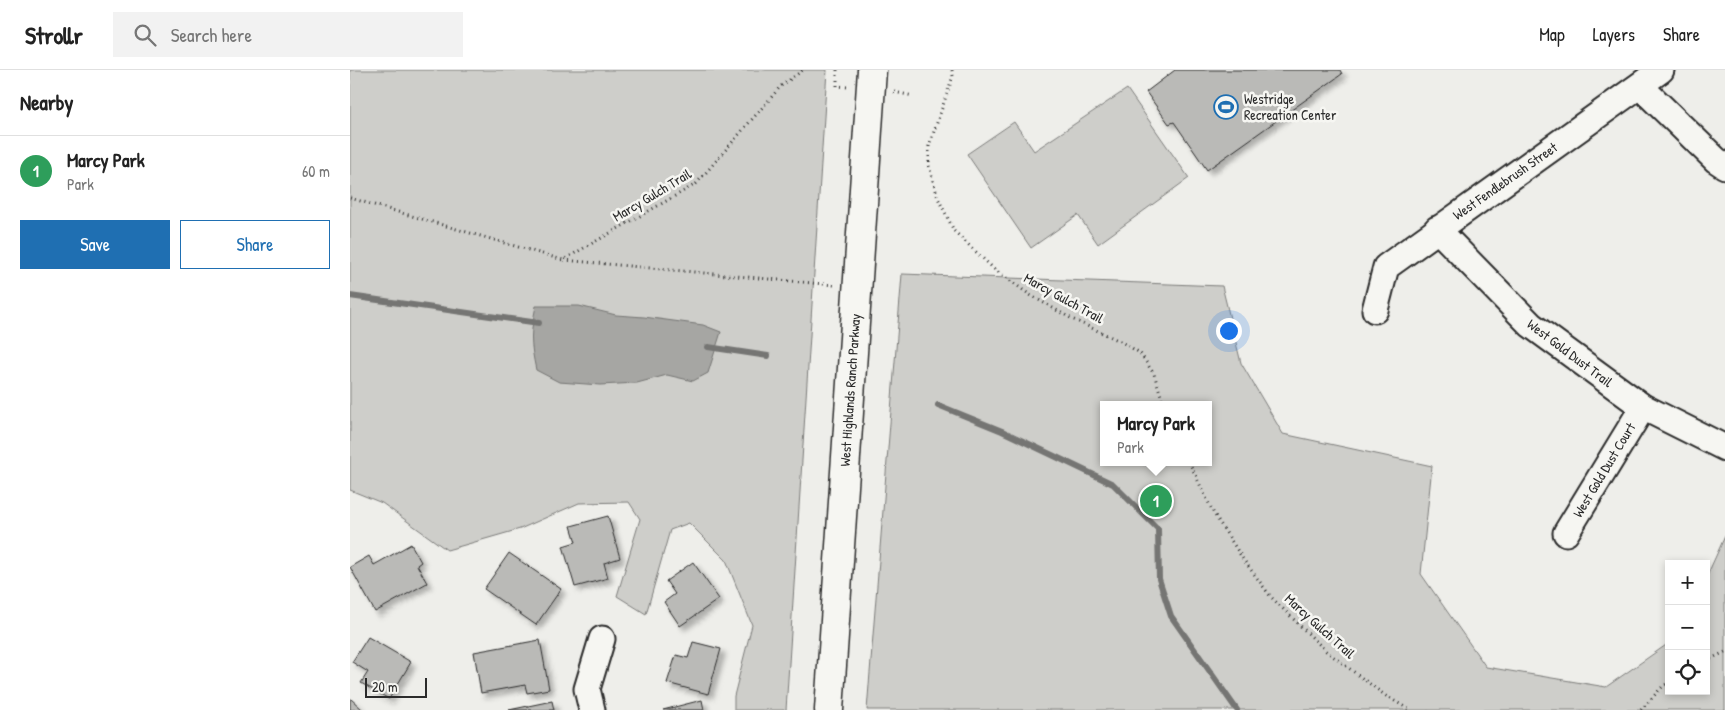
<!DOCTYPE html>
<html lang="en">
<head>
<meta charset="utf-8">
<style>
  body { margin:0; font-family:"Patrick Hand",sans-serif; background:#f2f2f2; color:#222 }
  .controls { position:absolute; right:15px; bottom:15px; display:grid; overflow:hidden; border-radius:0px; box-shadow:0 2px 8px #0003 }
  .controls button { width:45px; height:45px; display:grid; place-items:center; padding:0; border:0; border-bottom:1px solid #e0e0e0; background:#fff; color:#222; font:25px sans-serif }
  .scale { position:absolute; left:15px; bottom:12px; width:62px; box-sizing:border-box; padding-left:5px; border:2px solid #2b2b2b; border-top:0; font-size:14px; line-height:18px; white-space:nowrap; color:#2b2b2b; -webkit-text-stroke:4px #f6f6f2; paint-order:stroke }
  .you { position:absolute; left:878px; top:260px; width:18px; height:18px; margin:-12px; border:4px solid #fff; border-radius:50%; background:#1a73e8; box-shadow:0 0 0 8px #1a73e833 }
  .badge { display:grid; place-items:center; width:32px; height:32px; border-radius:50%; background:#1f6fb2; color:#fff; font-size:16px; font-weight:700 }
  .pin { position:absolute; translate:-50% -50%; border:2px solid #fff; box-shadow:0 1px 5px #0006 }
  .popup { position:absolute; left:750px; top:331px; width:112px; height:65px; box-sizing:border-box; display:grid; place-content:center; border-radius:0px; background:#fff; filter:drop-shadow(0 1px 4px #0005); font-size:16px; white-space:nowrap; color:#767676 }
  .popup b { font-size:19px; color:#222 }
  .popup::after { content:''; position:absolute; left:50%; top:100%; margin-left:-10px; border:10px solid transparent; border-top-color:#fff }
  .list { margin:0; padding:0; list-style:none }
  h2 { display:flex; justify-content:space-between; align-items:center; height:65px; margin:0; padding:0 20px; font-size:21px }
  h2 small { font-size:16px; font-weight:400; color:#767676 }
  .list li { display:grid; grid-template-columns:32px 1fr auto; gap:15px; align-items:center; box-sizing:border-box; height:70px; padding:0 20px; border-top:1px solid #e0e0e0 }
  .list b { display:block; font-size:19px; white-space:nowrap }
  .list p { margin:0; font-size:16px; white-space:nowrap; color:#767676 }
  .list em { font-size:16px; font-style:normal; color:#767676 }
  .actions { display:flex; gap:10px; padding:15px 20px }
  .actions a { flex:1; padding:11px 0; border:1px solid #1f6fb2; border-radius:0px; text-align:center; font-size:18px; color:#1f6fb2 }
  .actions .main { background:#1f6fb2; color:#fff }
  .icon { flex:none; width:28px; height:28px; fill:none; stroke:currentColor; stroke-width:2; stroke-linecap:round; stroke-linejoin:round }
  .map { position:relative; flex:none; width:1375px; height:640px; overflow:hidden }
  header { display:flex; align-items:center; gap:30px; box-sizing:border-box; height:70px; padding:0 25px; background:#fff; border-bottom:1px solid #e0e0e0 }
  header strong { font-size:24px }
  nav { display:flex; gap:28px; margin-inline-start:auto; font-size:18px }
  .search { width:350px; height:45px; background:#f2f2f2; display:flex; align-items:center; gap:12px; box-sizing:border-box; padding:0 18px; border-radius:0px; color:#767676; font-size:19px }
  main { display:flex }
  aside { flex:1; background:#fff }
  .map>svg:first-child { display:block }
  .green { fill:#cececa; stroke:#7c7c7a; fill-rule:evenodd }
  .water { fill:#a6a6a3; stroke:#757573 }
  .lines { fill:none; stroke-linecap:round; stroke-linejoin:round }
  .stream { stroke:#757573; stroke-width:6 }
  .building { fill:#babab7; stroke:#2b2b2b; filter:url(#shadow) }
  .minor-casing { stroke:#2b2b2b; stroke-width:29 }
  .major-casing { stroke:#2b2b2b; stroke-width:31 }
  .path { stroke:#2b2b2b; stroke-width:3; stroke-dasharray:1 4; stroke-linecap:butt }
  .minor { stroke:#f6f6f2; stroke-width:25 }
  .major { stroke:#f6f6f2; stroke-width:28 }
  .labels { text-anchor:middle; stroke-width:5; stroke-linejoin:round; paint-order:stroke }
  .poi-label { font-size:14px; fill:#2b2b2b; stroke:#f6f6f2; text-anchor:start }
  .street-label { font-size:14px; fill:#2b2b2b; stroke:#f6f6f2 }
</style>
</head>
<body>
<header>
<strong>Strollr</strong>
<div class="search"><svg class="icon" aria-label="search" viewBox="0 0 24 24"><circle cx="10" cy="10" r="6"/><path d="M15 15l6 6"/></svg>Search here</div>
<nav><a>Map</a><a>Layers</a><a>Share</a></nav>
</header>
<main>
<aside>
<h2>Nearby<small></small></h2>
<ul class="list">
<li><span class="badge" style="background:#2e9e5b">1</span><div><b>Marcy Park</b><p>Park</p></div><em>60 m</em></li>
</ul>
<div class="actions"><a class="main">Save</a><a>Share</a></div>
</aside>
<div class="map">
<svg width="1375" height="640" viewBox="0 0 1375 640">
  <defs>
    <filter id="shadow"><feDropShadow dx="4.5" dy="4.5" stdDeviation="2.5" flood-color="#0004"/></filter>
  </defs>
  <rect width="100%" height="100%" fill="#eeeeea"/>
  <filter id="ink" filterUnits="userSpaceOnUse"><feTurbulence type="fractalNoise" baseFrequency=".02" numOctaves="2"/><feDisplacementMap in="SourceGraphic" scale="10" xChannelSelector="R" yChannelSelector="G"/><feConvolveMatrix kernelMatrix="1 2 1 2 8 2 1 2 1" color-interpolation-filters="sRGB"/></filter>
  <g filter="url(#ink)">
    <!-- green -->
    <g class="green">
      <polygon points="0,0 477,0 436,640 384,640 384,626 402,555 376,490 339,453 320,460 296,544 267,526 290,449 279,432 229,433 170,459 97,480 32,433 0,420"/>
      <polygon points="777,19 839,108 748,174 728,145 681,178 617,84 664,52 684,81"/>
      <path d="M 552,204 L 872,216 L 891,293 L 933,364 L 1082,396 L 1071,504 L 1136,597 L 1256,617 L 1319,573 L 1319,621 L 1356,621 L 1356,508 L 1375,466 L 1375,640 L 517,640 ZM 754,335 L 858,335 L 858,392 L 754,392 Z"/>
    </g>
    <!-- water -->
    <path class="water" d="M 186,236 L 229,236 L 266,245 L 294,247 L 353,255 L 371,262 L 358,303 L 343,311 L 317,305 L 287,313 L 250,315 L 209,312 L 186,300 C 180,272 180,264 186,236 Z"/>
    <g class="lines">
      <!-- stream -->
      <g class="stream">
        <polyline points="0,226 189,253"/>
        <polyline points="358,277 418,286"/>
        <polyline points="588,335 652,361 763,414 808,459 809,509 821,546 887,640"/>
      </g>
    </g>
    <!-- building -->
    <g class="building">
      <polygon points="825,0 990,0 992,4 857,100 824,52 819,54 796,22"/>
      <polygon points="258,446 270,488 254,493 258,508 225,517 213,476 226,472 221,456"/>
      <polygon points="61,474 71,492 67,495 77,513 25,542 0,497 19,486 24,495"/>
      <polygon points="159,483 211,519 186,555 134,519"/>
      <polygon points="343,492 369,529 330,556 314,532 325,524 316,511"/>
      <polygon points="18,567 61,592 39,629 11,613 18,602 2,592"/>
      <polygon points="190,570 199,619 177,623 175,615 131,623 124,582"/>
      <polygon points="343,572 371,579 358,624 317,613 326,585 338,588"/>
      <polygon points="0,628 13,640 0,640"/>
      <polygon points="352,630 354,640 313,640"/>
      <polygon points="202,631 204,640 159,640"/>
    </g>
    <g class="lines">
      <!-- minor casing -->
      <g class="minor-casing">
        <g id="minor">
          <polyline points="1290,16 1366,90 1375,96"/>
          <polyline points="1087,159 1181,255 1293,337 1375,378"/>
          <polyline points="1025,240 1036,197 1311,0"/>
          <polyline points="1216,463 1293,337"/>
          <polyline points="242,640 237,619 252,569"/>
        </g>
      </g>
      <!-- major casing -->
      <g class="major-casing">
        <polyline id="major" points="479,640 522,0"/>
      </g>
      <!-- path -->
      <g class="path">
        <polyline points="487,0 487,16 498,17"/>
        <polyline points="602,0 603,6 579,76 579,96 588,128 604,161 644,199 680,225 722,249 770,271 790,283 804,304 814,335"/>
        <polyline points="544,22 563,26"/>
        <polyline points="0,128 213,190 346,114 431,16 453,0"/>
        <polyline points="214,190 484,215"/>
        <polyline points="839,392 864,444 893,489 921,527 976,581 1036,626 1060,640"/>
        <polyline points="1356,591 1375,582"/>
        <polyline points="1291,640 1313,616 1319,613"/>
      </g>
      <!-- minor -->
      <use href="#minor" class="minor"/>
      <!-- major -->
      <use href="#major" class="major"/>
    </g>
  </g>
  <!-- icons -->
  <defs>
    <g id="stadium-ring" transform="scale(1.25)"><circle r="9.5" fill="#f6f6f2" stroke="#1f6fb2" stroke-width="1.5"/><path d="M0-5a6.5 5 0 1 0 0 10a6.5 5 0 1 0 0-10ZM-3.5-1.8h7v3.6h-7Z" fill="#1f6fb2"/></g>
  </defs>
  <g fill-rule="evenodd">
    <use href="#stadium-ring" x="876" y="37"/>
  </g>
  <g class="labels">
    <!-- poi labels -->
    <g class="poi-label">
      <text x="894" y="34">Westridge<tspan x="894" dy="16">Recreation Center</tspan></text>
    </g>
    <!-- street labels -->
    <g class="street-label">
      <text transform="translate(1155 111) rotate(-35)" y="5">West Fendlebrush Street</text>
      <text transform="translate(302 125) rotate(-31)" y="5">Marcy Gulch Trail</text>
      <text transform="translate(714 228) rotate(29)" y="5">Marcy Gulch Trail</text>
      <text transform="translate(1220 283) rotate(37)" y="5">West Gold Dust Trail</text>
      <text transform="translate(500 320) rotate(-86)" y="5">West Highlands Ranch Parkway</text>
      <text transform="translate(1254 400) rotate(-59)" y="5">West Gold Dust Court</text>
      <text transform="translate(970 556) rotate(42)" y="5">Marcy Gulch Trail</text>
    </g>
  </g>
</svg>
<div class="controls">
<button>+</button>
<button>−</button>
<button><svg class="icon" aria-label="locate" viewBox="0 0 24 24"><circle cx="12" cy="12" r="6"/><path d="M12 2v4M12 18v4M2 12h4M18 12h4"/></svg></button>
</div>
<div class="scale">20 m</div>
<div class="you"></div>
<div class="pin badge" style="left:806px;top:431px;background:#2e9e5b">1</div>
<div class="popup"><b>Marcy Park</b>Park</div>
</div>
</main>
</body>
</html>
